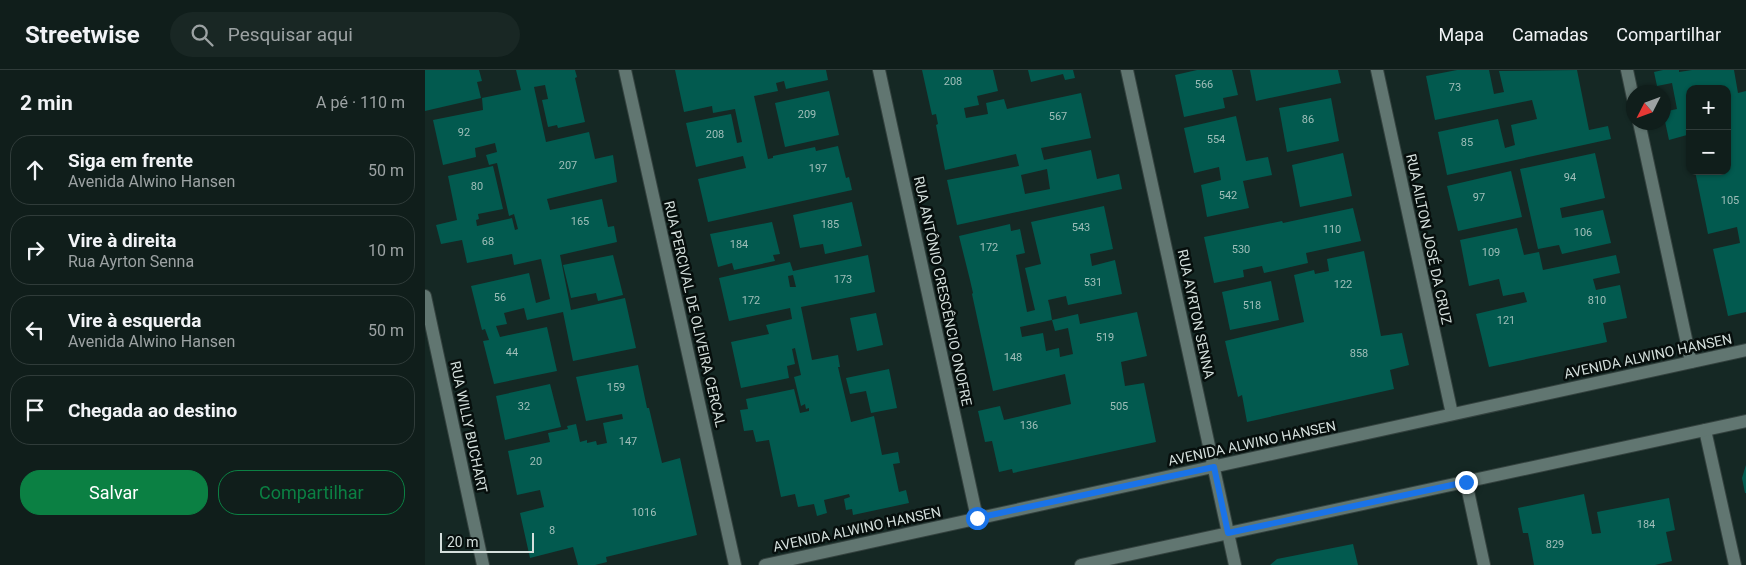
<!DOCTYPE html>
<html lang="pt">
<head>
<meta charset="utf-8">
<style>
  body { margin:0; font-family:Roboto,sans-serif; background:#192724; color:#f1f3f6 }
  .controls { position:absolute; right:15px; top:15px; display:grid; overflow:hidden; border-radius:10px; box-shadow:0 1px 4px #0004 }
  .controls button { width:45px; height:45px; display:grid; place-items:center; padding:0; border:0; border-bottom:1px solid #303c3a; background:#101e1b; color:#f1f3f6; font:25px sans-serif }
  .compass { position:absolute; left:1201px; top:15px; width:45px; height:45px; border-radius:50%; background:#101e1b; box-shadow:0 1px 4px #0004; rotate:228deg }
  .scale { position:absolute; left:15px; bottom:12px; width:94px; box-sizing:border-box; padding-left:5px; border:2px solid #d4dfdc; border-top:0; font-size:14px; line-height:18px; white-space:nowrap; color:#d4dfdc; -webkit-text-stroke:4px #070f0d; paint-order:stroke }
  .stop { position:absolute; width:15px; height:15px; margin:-11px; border:4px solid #1a73e8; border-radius:50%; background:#fff }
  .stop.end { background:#1a73e8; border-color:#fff; box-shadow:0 1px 5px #0008 }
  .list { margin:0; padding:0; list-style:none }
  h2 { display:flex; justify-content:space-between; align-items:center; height:65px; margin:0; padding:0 20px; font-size:21px }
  h2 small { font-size:16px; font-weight:400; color:#9ca2a3 }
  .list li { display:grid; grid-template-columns:32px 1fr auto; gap:15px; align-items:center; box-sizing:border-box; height:70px; margin:0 10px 10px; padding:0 10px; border:1px solid #303c3a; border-radius:20px }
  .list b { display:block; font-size:19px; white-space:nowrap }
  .list p { margin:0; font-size:16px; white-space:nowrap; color:#9ca2a3 }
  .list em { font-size:16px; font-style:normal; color:#9ca2a3 }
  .actions { display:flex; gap:10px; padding:15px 20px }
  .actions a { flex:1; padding:11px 0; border:1px solid #0b8043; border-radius:20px; text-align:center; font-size:18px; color:#0b8043 }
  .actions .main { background:#0b8043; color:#fff }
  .icon { flex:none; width:28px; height:28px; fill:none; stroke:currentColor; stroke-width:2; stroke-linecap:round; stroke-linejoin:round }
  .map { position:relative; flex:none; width:1321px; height:495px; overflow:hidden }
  header { display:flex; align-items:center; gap:30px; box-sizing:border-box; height:70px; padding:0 25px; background:#101e1b; border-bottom:1px solid #303c3a }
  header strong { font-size:24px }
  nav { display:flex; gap:28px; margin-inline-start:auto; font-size:18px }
  .search { width:350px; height:45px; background:#192724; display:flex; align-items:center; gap:12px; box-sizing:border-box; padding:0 18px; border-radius:28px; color:#9ca2a3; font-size:19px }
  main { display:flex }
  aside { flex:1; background:#101e1b }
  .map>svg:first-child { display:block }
  .building { fill:#025a4f; fill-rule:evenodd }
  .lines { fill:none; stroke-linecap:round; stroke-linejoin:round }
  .street-casing { stroke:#34423f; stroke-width:14 }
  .secondary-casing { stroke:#34423f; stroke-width:14 }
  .street { stroke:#617671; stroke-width:12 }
  .secondary { stroke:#617671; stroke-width:12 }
  .route { stroke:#1a73e8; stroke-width:6 }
  .labels { text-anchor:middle; stroke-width:5; stroke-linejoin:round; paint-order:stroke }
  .number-label { font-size:11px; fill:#a0beb9 }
  .street-label { font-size:14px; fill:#d4dfdc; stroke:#070f0d }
</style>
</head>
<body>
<header>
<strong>Streetwise</strong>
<div class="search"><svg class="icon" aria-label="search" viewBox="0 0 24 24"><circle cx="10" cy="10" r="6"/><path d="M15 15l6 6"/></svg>Pesquisar aqui</div>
<nav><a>Mapa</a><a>Camadas</a><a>Compartilhar</a></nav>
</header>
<main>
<aside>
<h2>2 min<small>A pé · 110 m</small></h2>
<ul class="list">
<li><svg class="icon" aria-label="ahead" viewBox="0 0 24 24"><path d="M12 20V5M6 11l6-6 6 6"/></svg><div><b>Siga em frente</b><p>Avenida Alwino Hansen</p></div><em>50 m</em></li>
<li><svg class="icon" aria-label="right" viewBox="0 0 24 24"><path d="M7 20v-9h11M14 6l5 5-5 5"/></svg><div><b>Vire à direita</b><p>Rua Ayrton Senna</p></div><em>10 m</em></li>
<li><svg class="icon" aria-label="left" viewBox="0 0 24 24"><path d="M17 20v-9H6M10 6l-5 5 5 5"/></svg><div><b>Vire à esquerda</b><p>Avenida Alwino Hansen</p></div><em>50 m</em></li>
<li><svg class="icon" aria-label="arrive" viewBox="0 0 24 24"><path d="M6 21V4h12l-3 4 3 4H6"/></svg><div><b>Chegada ao destino</b></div></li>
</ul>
<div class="actions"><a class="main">Salvar</a><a>Compartilhar</a></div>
</aside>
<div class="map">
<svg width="1321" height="495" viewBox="0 0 1321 495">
  <rect width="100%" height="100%" fill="#152824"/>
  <!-- building -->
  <g class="building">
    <polygon points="0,0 54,0 57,11 52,12 56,28 0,41"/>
    <polygon points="91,0 150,0 152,7 150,8 160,52 133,58 132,55 123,57 117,30 123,29 120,15 109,17 121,72 164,62 170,89 188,85 192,112 122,129 125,140 177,129 183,157 189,156 192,172 135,185 146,240 200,228 211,278 148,291 138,242 102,250 99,238 79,243 82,254 71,256 75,267 122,257 132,301 69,314 58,271 64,270 60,259 57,260 46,216 104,203 111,233 125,229 116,189 89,195 87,184 42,193 37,170 16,174 11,155 32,150 23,106 68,96 78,139 53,144 54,149 51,150 52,156 87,148 90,160 93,159 89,144 84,146 72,93 64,95 61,85 72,82 70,73 50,78 51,87 18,95 8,50 58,40 57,28 96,20"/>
    <polygon points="250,0 401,0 403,10 361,19 359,11 351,13 353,21 329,26 343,89 348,88 348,86 390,77 391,81 413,76 421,108 424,107 427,120 283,152 273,109 321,98 318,86 271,97 261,53 306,44 312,73 317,72 310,39 288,43 287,36 259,42"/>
    <path d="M 497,0 L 568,0 L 573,21 L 552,26 L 554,35 L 539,38 L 541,48 L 563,44 L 561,33 L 579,29 L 582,39 L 656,23 L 666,68 L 616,78 L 619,90 L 666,80 L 672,109 L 694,104 L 697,119 L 532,155 L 522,110 L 594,96 L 591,84 L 520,100 L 511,55 L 513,54 L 511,44 L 507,45 ZM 622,99 L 625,119 L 600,124 L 596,105 Z"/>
    <polygon points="603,0 648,0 650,8 640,10 638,4 606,12"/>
    <polygon points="772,0 807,0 813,25 798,28 800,38 759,47 750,5"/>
    <polygon points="825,0 913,0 916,13 831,31"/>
    <polygon points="1032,0 1064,0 1069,24 1079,22 1074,1 1152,0 1164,60 1183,56 1186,69 1022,105 1013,62 1073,49 1080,78 1090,75 1086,55 1112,49 1107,30 1010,50 1001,6"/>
    <polygon points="1238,0 1254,0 1254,2 1267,0 1309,0 1313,23 1321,21 1321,242 1303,246 1288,179 1315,173 1312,157 1283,164 1270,101 1302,101 1302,19 1265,19 1265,74 1262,65 1244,70 1238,42 1252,39 1247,13 1232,16 1229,2"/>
    <polygon points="404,21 414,65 360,77 350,33"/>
    <polygon points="906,28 914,71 862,82 854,38"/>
    <polygon points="811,46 821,91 843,87 847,105 818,111 824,138 782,147 776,115 796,110 794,97 769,103 759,58"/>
    <polygon points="918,83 927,126 875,137 867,95"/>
    <polygon points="1170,83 1180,128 1135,138 1137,148 1178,140 1186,173 1137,184 1134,175 1113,179 1095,99"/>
    <polygon points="1086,101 1097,147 1033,161 1022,116"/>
    <polygon points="427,132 437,176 400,184 398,174 375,178 368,145"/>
    <path d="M 679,136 L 688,179 L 665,184 L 667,196 L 690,190 L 697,224 L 643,235 L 641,226 L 623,230 L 625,238 L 627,250 L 653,244 L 655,254 L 712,242 L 722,286 L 696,292 L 700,316 L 719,313 L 731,372 L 588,403 L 587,399 L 574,402 L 567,371 L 560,372 L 553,341 L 575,336 L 579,350 L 646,334 L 640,304 L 568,321 L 547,224 L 548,223 L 545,210 L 534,166 L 585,154 L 586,161 L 595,159 L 600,183 L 591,185 L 602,242 L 610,240 L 600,198 L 616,194 L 606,152 ZM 627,250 L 630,261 L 643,258 L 648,284 L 635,287 L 634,278 L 621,281 L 618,263 L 597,267 L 595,257 Z"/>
    <polygon points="928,138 936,171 881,183 883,193 839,203 837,196 818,200 819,207 789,213 779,167 857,151 858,153"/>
    <polygon points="347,152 355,184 348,185 350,191 309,200 307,193 293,197 285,164"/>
    <polygon points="1092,158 1099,185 1114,182 1118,200 1191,185 1195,203 1168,209 1171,220 1195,215 1202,248 1178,253 1182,272 1064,297 1051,244 1102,232 1099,222 1078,226 1074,209 1044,216 1035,170"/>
    <polygon points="939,181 956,266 977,263 984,295 965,300 969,319 822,352 817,325 813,327 800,271 879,252 869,205 889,200 890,204 904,201 902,189"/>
    <polygon points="188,185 198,225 173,231 171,223 146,228 138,195"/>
    <path d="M 443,185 L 450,222 L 376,237 L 387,290 L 413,285 L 415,297 L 413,297 L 426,352 L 449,346 L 457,385 L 473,382 L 475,393 L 468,394 L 474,422 L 481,420 L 484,433 L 428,445 L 427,439 L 421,440 L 419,429 L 425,427 L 424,424 L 399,430 L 402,443 L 392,446 L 389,434 L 373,437 L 370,424 L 356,427 L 344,370 L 331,372 L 328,360 L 319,361 L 315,340 L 323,339 L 321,329 L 369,319 L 375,343 L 384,341 L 384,338 L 381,339 L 380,334 L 376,336 L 369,307 L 376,305 L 370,278 L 367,279 L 370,294 L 362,296 L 364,308 L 316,318 L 306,272 L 344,264 L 341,255 L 367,249 L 365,238 L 304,251 L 294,208 L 365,192 L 368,201 ZM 368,205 L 371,217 L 365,217 L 363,206 Z"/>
    <polygon points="846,211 854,250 805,260 797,222"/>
    <polygon points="451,243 458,275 432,281 425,248"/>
    <polygon points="213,295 222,338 224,338 237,393 255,388 272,465 181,487 182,492 170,495 153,495 148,477 105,488 95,443 119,437 115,420 92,425 83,381 125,372 123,363 143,359 142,356 151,354 155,372 162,370 162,373 171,371 172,375 182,373 178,353 198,349 197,344 161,351 151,307"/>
    <polygon points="464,299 472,338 446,343 441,321 425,324 421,308"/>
    <polygon points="125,314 136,357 80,370 71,326"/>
    <polygon points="1321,395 1321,423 1320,423 1317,408"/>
    <polygon points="1159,424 1167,464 1176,463 1172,442 1244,428 1250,460 1241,462 1247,491 1230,495 1109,495 1103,463 1098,463 1093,438"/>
    <polygon points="928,474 933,495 845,495 852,489"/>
  </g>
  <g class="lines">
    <!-- street casing -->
    <g class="street-casing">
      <g id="street">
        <polyline points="200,0 310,495"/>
        <polyline points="454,0 552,448"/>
        <polyline points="952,0 1027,344"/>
        <polyline points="1202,0 1208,28"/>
        <polyline points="1214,52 1266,292"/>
        <polyline points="0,226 58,495"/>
        <polyline points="1280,360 1310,495"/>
        <polyline points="1041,412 1059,495"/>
        <polyline points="803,463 810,495"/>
      </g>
    </g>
    <!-- secondary casing -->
    <g class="secondary-casing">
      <g id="secondary">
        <polyline points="702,0 803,463"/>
        <polyline points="340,495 1321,280"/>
        <polyline points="656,495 1321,351"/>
      </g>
    </g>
    <!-- street -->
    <use href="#street" class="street"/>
    <!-- secondary -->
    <use href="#secondary" class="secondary"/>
  </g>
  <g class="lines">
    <!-- route -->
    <polyline class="route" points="552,448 789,397 803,463 1041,412"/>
  </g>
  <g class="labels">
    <!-- number labels -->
    <g class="number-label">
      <text x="528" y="15">208</text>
      <text x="779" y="18">566</text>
      <text x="1030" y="21">73</text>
      <text x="382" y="48">209</text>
      <text x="633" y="50">567</text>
      <text x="883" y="53">86</text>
      <text x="39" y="66">92</text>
      <text x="290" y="68">208</text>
      <text x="791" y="73">554</text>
      <text x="1042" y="76">85</text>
      <text x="143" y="99">207</text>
      <text x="393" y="102">197</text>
      <text x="1145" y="111">94</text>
      <text x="52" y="120">80</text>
      <text x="803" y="129">542</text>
      <text x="1054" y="131">97</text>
      <text x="1305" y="134">105</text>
      <text x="155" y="155">165</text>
      <text x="405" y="158">185</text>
      <text x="656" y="161">543</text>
      <text x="907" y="163">110</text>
      <text x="1158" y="166">106</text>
      <text x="63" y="175">68</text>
      <text x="314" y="178">184</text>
      <text x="564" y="181">172</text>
      <text x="816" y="183">530</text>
      <text x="1066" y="186">109</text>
      <text x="418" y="213">173</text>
      <text x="668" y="216">531</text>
      <text x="918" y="218">122</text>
      <text x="75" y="231">56</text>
      <text x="326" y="234">172</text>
      <text x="1172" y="234">810</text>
      <text x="827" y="239">518</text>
      <text x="1081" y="254">121</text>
      <text x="680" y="271">519</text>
      <text x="87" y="286">44</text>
      <text x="934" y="287">858</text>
      <text x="588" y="291">148</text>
      <text x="191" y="321">159</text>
      <text x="99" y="340">32</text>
      <text x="694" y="340">505</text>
      <text x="604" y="359">136</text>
      <text x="203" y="375">147</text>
      <text x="111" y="395">20</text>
      <text x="219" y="446">1016</text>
      <text x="1221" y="458">184</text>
      <text x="127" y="464">8</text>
      <text x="1130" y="478">829</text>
    </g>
    <!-- street labels -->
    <g class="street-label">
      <text transform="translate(1004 169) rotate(78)" y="5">RUA AILTON JOSÉ DA CRUZ</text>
      <text transform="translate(518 221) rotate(78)" y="5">RUA ANTÔNIO CRESCÊNCIO ONOFRE</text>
      <text transform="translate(270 244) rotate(77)" y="5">RUA PERCIVAL DE OLIVEIRA CERCAL</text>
      <text transform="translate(771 244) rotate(78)" y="5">RUA AYRTON SENNA</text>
      <text transform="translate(1223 286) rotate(-12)" y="5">AVENIDA ALWINO HANSEN</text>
      <text transform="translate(44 357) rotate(78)" y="5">RUA WILLY BUCHART</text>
      <text transform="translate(827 373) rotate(-12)" y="5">AVENIDA ALWINO HANSEN</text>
      <text transform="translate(432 459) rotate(-12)" y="5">AVENIDA ALWINO HANSEN</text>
    </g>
  </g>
</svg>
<div class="controls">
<button>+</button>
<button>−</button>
</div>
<svg class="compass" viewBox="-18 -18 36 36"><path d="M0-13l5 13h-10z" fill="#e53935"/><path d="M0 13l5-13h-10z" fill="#9ca2a3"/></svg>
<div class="scale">20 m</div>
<div class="stop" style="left:552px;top:448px"></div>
<div class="stop end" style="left:1041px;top:412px"></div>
</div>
</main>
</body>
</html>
